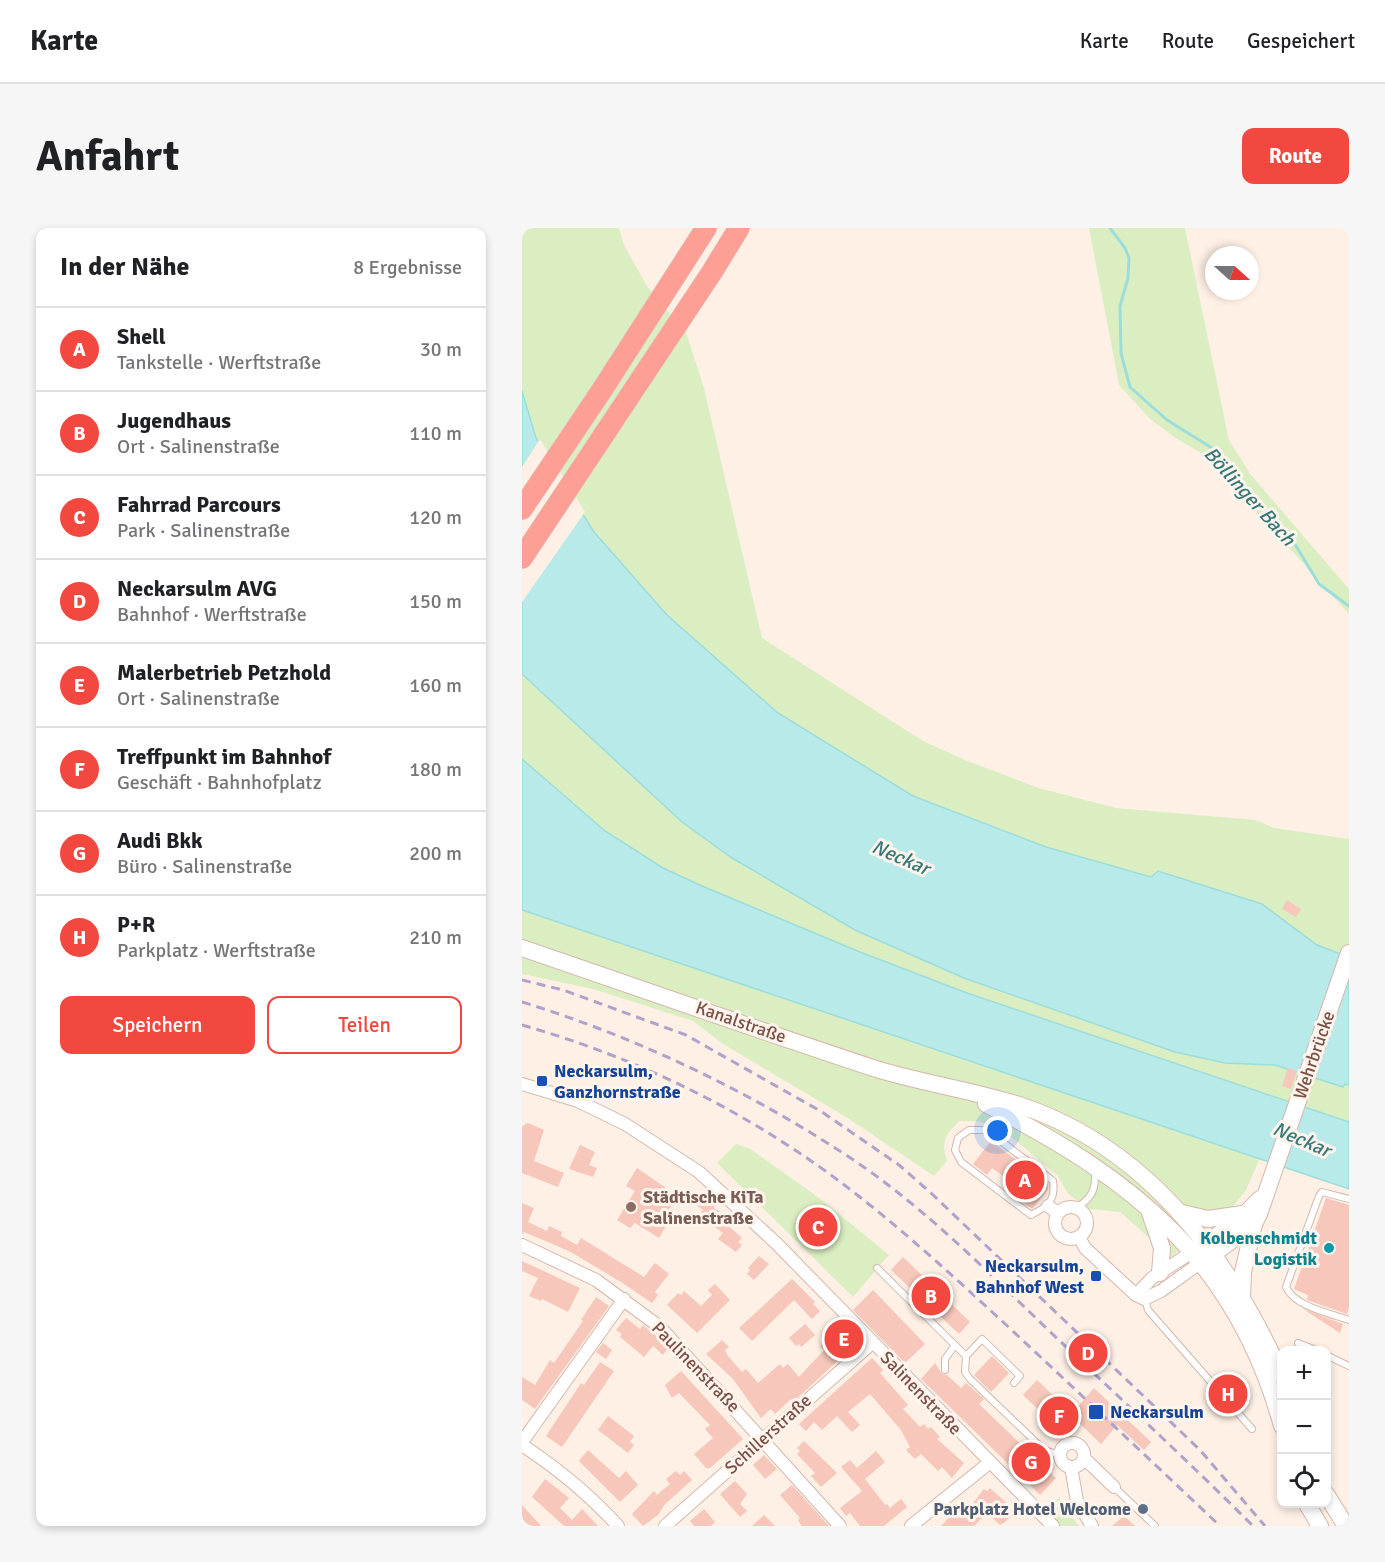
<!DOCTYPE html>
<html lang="de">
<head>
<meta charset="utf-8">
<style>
  body { margin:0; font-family:Signika,sans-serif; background:#f6f6f6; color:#202124 }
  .controls { position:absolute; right:18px; bottom:18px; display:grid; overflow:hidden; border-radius:12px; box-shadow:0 3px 9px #0003 }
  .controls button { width:54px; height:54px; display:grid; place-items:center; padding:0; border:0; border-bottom:2px solid #e0e0e0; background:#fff; color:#202124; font:30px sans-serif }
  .compass { position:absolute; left:683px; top:18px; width:54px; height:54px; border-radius:50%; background:#fff; box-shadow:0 3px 9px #0003; rotate:111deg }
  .you { position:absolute; left:476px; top:903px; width:21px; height:21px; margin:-15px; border:4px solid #fff; border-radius:50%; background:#1a73e8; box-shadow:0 0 0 9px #1a73e833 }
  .badge { display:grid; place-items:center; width:39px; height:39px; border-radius:50%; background:#f3483f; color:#fff; font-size:20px; font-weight:700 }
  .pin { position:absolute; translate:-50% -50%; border:3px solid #fff; box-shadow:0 2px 6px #0006 }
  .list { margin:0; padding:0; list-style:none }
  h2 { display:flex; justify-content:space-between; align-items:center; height:78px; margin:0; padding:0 24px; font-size:26px }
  h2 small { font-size:20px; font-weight:400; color:#757577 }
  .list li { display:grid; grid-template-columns:39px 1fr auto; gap:18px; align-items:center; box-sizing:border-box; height:84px; padding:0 24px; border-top:2px solid #e0e0e0 }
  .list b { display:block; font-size:22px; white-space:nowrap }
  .list p { margin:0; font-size:20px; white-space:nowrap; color:#757577 }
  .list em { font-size:20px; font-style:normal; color:#757577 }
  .actions { display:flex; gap:12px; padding:18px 24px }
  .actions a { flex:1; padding:14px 0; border:2px solid #f3483f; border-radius:12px; text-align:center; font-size:21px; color:#f3483f }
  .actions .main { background:#f3483f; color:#fff }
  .icon { flex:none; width:33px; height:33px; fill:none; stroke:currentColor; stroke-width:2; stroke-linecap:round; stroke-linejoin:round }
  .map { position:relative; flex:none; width:827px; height:1298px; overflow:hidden; border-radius:12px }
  header { display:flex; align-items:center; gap:36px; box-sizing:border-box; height:84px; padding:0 30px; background:#fff; border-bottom:2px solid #e0e0e0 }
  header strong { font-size:28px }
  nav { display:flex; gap:33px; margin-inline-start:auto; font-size:21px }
  .intro { display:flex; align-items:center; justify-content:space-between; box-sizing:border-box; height:144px; padding:0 36px }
  h1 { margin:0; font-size:42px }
  .button { padding:15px 27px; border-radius:12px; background:#f3483f; color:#fff; font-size:21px; font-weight:700 }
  main { display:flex; gap:36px; padding:0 36px }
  aside { flex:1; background:#fff; border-radius:12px; box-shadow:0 3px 9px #0003 }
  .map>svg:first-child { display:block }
  .green { fill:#dbeec2 }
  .water { fill:#b7eae9; stroke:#9cdddc; stroke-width:1.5 }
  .pier { fill:#fef0e5 }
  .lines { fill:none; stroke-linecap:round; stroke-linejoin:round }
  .stream { stroke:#9cdddc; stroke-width:3 }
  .building { fill:#f6c7ba }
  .service-casing { stroke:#d4b7ac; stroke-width:8 }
  .minor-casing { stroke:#d4b7ac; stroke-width:14 }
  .secondary-casing { stroke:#d7b6a9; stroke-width:18 }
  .motorway-casing { stroke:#dacecb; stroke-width:22 }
  .service { stroke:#fff; stroke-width:6 }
  .minor { stroke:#fff; stroke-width:12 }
  .secondary { stroke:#fff; stroke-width:16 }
  .motorway { stroke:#fe9f96; stroke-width:21 }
  .rail { stroke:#b0a2ca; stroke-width:3; stroke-dasharray:9 6; stroke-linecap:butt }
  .transit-dot { fill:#1a4fb4; stroke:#fff5ed; stroke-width:2 }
  .education-dot { fill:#8d6e63; stroke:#fff5ed; stroke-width:2 }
  .culture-dot { fill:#0f9aa8; stroke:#fff5ed; stroke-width:2 }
  .service-dot { fill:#5c6f8a; stroke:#fff5ed; stroke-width:2 }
  .labels { text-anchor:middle; stroke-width:6; stroke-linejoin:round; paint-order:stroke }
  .street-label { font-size:18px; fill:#7a5047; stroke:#fff5ed }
  .transit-label { font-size:18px; font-weight:bold; fill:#164399; stroke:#fff5ed; text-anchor:start }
  .education-label { font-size:18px; font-weight:bold; fill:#785e54; stroke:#fff5ed; text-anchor:start }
  .culture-label { font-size:18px; font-weight:bold; fill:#0d838f; stroke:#fff5ed; text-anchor:end }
  .service-label { font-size:18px; font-weight:bold; fill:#4e5e75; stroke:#fff5ed; text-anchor:end }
  .water-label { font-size:20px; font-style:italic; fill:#367979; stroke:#fff5ed }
</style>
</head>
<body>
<header>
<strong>Karte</strong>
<nav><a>Karte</a><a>Route</a><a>Gespeichert</a></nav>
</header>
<div class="intro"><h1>Anfahrt</h1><a class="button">Route</a></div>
<main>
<aside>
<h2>In der Nähe<small>8 Ergebnisse</small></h2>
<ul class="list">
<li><span class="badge">A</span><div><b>Shell</b><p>Tankstelle · Werftstraße</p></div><em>30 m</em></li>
<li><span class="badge">B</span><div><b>Jugendhaus</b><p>Ort · Salinenstraße</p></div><em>110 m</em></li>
<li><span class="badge">C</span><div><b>Fahrrad Parcours</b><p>Park · Salinenstraße</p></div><em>120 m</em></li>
<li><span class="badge">D</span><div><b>Neckarsulm AVG</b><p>Bahnhof · Werftstraße</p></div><em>150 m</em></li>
<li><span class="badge">E</span><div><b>Malerbetrieb Petzhold</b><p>Ort · Salinenstraße</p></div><em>160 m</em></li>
<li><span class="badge">F</span><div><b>Treffpunkt im Bahnhof</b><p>Geschäft · Bahnhofplatz</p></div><em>180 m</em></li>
<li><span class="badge">G</span><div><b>Audi Bkk</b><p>Büro · Salinenstraße</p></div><em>200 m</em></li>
<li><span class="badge">H</span><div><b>P+R</b><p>Parkplatz · Werftstraße</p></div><em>210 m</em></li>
</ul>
<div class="actions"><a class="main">Speichern</a><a>Teilen</a></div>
</aside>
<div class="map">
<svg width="827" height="1298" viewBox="0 0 827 1298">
  <rect width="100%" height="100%" fill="#fef0e5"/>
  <!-- green -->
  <g class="green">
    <polygon points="0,0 97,0 102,17 125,58 164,104 182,160 240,410 401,513 443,532 517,560 594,580 734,592 752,600 827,611 827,729 795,717 740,676 701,663 630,649 524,619 391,568 256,485 145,387 72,304 14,210 0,163"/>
    <polygon points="567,0 663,0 707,212 729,247 827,361 827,386 684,228 655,211 628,191 597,157"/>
    <polygon points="0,446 160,594 210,630 333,702 442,750 653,824 703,835 753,837 822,859 823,856 827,857 827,894 445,765 338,724 180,658 141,640 83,603 0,531"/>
    <path d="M 0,682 L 738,930 L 724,962 L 709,981 L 649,1029 L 598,984 L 568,981 L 546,966 L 536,948 L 492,911 L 457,893 L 438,893 C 423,906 419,914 425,933 L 412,948 L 324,889 L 201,816 L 171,793 L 71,761 L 0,746 Z"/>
    <polygon points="214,916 227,920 300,972 367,1027 331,1069 195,935"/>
    <polygon points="537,1270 557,1298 538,1298 524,1281"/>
  </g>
  <!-- water -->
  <g class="water">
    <polygon points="0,163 14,210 72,304 145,387 256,485 391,568 524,619 629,649 636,643 740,676 795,717 827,729 827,857 823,856 821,859 753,837 703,835 653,824 442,750 333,702 210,630 160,594 0,446"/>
    <polygon points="0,531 83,603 141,640 180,658 338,724 445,765 827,894 827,961 0,682"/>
  </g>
  <!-- pier -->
  <polygon class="pier" points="18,211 63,284 0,374 0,239"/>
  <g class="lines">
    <!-- stream -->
    <polyline class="stream" points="588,0 603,20 607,30 606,50 598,78 599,125 608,159 645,192 690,220 771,313 797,356 827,378"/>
  </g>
  <!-- building -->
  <g class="building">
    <polygon points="765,672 779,681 774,689 760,681"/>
    <polygon points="766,840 775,843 769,861 760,858"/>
    <polygon points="6,895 22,902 12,933 42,945 36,959 0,945 0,898"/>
    <polygon points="469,913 526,956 526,961 512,979 510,981 487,964 492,956 470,940 465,947 451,936"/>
    <polygon points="58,917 73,924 67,937 75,940 71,949 47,941"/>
    <polygon points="115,940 144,960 141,965 153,972 140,992 147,993 137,1010 113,995 108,1000 95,992 113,963 104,958"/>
    <polygon points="176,965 193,977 192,980 198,984 195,988 220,1010 216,1014 220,1017 214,1024 196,1011 201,1005 177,987 181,982 170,974"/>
    <polygon points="804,970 827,977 827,1079 825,1086 785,1072 786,1067 772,1061"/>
    <polygon points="0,975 12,980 6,994 25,1003 27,998 40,1004 39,1008 55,1017 59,1010 122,1049 133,1035 147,1046 133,1064 136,1067 130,1075 99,1054 47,1023 2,1004 0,1007"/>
    <polygon points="237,1028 247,1036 232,1052 225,1046 228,1042 226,1040"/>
    <polygon points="381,1029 448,1094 437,1106 369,1042"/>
    <polygon points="0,1033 58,1060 46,1084 20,1071 19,1073 7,1068 16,1050 0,1043"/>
    <polygon points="270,1051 293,1074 291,1076 298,1083 290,1091 272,1072 230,1113 217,1100"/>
    <polygon points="193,1056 208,1072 175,1105 145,1077 156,1065 159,1067 162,1063 179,1078 190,1067 186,1062"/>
    <polygon points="351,1062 403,1116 383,1135 331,1082"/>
    <polygon points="74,1069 87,1078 13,1181 0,1172 0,1149 13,1157 28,1132 32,1135 61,1093 59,1092"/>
    <polygon points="781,1081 821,1096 818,1105"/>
    <polygon points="104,1090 118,1101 121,1097 138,1111 146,1120 141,1127 131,1118 122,1129 98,1109 100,1106 94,1102"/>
    <polygon points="283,1096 293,1107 279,1119 277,1116 274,1118 267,1110"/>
    <polygon points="319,1099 335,1115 271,1174 269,1171 253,1186 249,1181 239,1190 211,1151 184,1126 200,1112 207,1119 203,1122 206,1128 220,1144 224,1141 236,1155 258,1136 261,1140 266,1136 277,1149 302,1122 298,1118"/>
    <polygon points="81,1115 90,1122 84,1131 74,1124"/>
    <polygon points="470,1128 487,1145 469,1164 452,1147"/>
    <polygon points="350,1130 361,1142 358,1145 386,1177 381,1181 398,1199 402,1196 406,1201 409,1199 418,1209 415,1211 442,1235 430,1250 420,1239 416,1243 399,1226 393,1231 384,1222 388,1219 379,1202 348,1166 326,1184 338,1197 330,1204 315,1188 300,1202 292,1194 284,1203 277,1196"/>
    <polygon points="78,1134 92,1143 40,1219 24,1208 59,1155 62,1157"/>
    <polygon points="413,1135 420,1146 425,1147 439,1160 444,1155 462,1171 457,1176 534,1250 518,1267 399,1151"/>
    <polygon points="159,1143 221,1211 188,1240 184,1240 172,1226 191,1210 183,1201 188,1197 157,1165 150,1170 143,1157"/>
    <polygon points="515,1152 549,1185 535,1199 501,1167"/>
    <polygon points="572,1160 629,1214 622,1222 595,1197 579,1216 549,1187"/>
    <polygon points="86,1188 112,1208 108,1214 112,1217 106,1225 76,1202"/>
    <polygon points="282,1213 315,1245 299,1259 289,1248 293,1245 275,1226 278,1223 275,1220"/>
    <polygon points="66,1222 97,1250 104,1243 116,1257 98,1274 57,1233"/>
    <polygon points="354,1223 363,1234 343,1251 363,1277 365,1276 368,1280 379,1271 385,1279 362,1298 338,1298 328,1285 324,1288 318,1280 340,1263 319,1239 328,1232 335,1240"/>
    <polygon points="242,1227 255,1241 243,1251 231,1237"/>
    <polygon points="154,1243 158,1247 162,1243 170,1252 143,1276 136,1287 121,1298 110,1286 132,1263 135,1267 148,1256 144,1251"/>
    <polygon points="23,1251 47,1270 38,1280 50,1292 60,1281 76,1298 42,1298 10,1269"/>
    <polygon points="213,1253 225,1266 218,1276 225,1283 218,1289 198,1266"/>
    <polygon points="270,1257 307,1298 280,1298 276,1292 278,1290 258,1267"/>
    <polygon points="468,1260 491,1281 487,1285 490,1287 483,1294 478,1297 465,1285 452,1298 419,1298 437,1279 445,1283 462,1261 465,1263"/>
    <polygon points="0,1277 19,1298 0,1298"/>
    <polygon points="182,1281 193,1294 189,1298 172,1298 168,1293"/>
    <polygon points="242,1287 253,1298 230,1298"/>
    <polygon points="602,1288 613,1298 590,1298"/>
  </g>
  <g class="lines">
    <!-- service casing -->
    <g class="service-casing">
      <g id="service">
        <path d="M 447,902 L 462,902 L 475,910 L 531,953 C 534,973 525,979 509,987 L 439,934 L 433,922 L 436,910 Z"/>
        <path d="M 827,971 L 800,964 L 797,968 L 764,1059 C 773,1079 808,1085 827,1092"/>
        <path d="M 556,979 C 570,969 574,962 573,943"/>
        <polyline points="355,1040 444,1128 460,1111 498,1148 492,1155"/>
        <polyline points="623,1071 626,1082 730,1201"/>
        <polyline points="776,1115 794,1122"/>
        <polyline points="804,1127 827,1138"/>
        <polyline points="444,1128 443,1144 448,1151 522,1222 538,1227"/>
        <polyline points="423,1142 423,1131 433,1117"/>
        <polyline points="592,1259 633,1298"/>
      </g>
    </g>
    <!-- minor casing -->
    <g class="minor-casing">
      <g id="minor">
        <polyline points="0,856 56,873 103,896 177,944 254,1015 531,1298"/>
        <polyline points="526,978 536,985"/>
        <circle cx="549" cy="995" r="16"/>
        <polyline points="557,1009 563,1020 614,1067 622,1071 639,1063 678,1035"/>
        <polyline points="0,1017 74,1052 138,1099 318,1298"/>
        <polyline points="614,1067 630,1050 670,1024"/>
        <polyline points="0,1214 102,1071"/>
        <circle cx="550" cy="1227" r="12"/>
        <path d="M 0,1217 C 35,1240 68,1267 96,1298"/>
        <polyline points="562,1230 592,1259"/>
        <polyline points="549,1239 555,1273 570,1298"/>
        <polyline points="143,1298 350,1115"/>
        <polyline points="389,1298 467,1235"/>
      </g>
    </g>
    <!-- secondary casing -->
    <g class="secondary-casing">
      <g id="secondary">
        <path d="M 0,720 C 117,760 233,801 351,840 C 399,855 449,862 497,877 C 625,919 707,1030 760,1148"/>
        <path d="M 464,876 C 611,950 715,1033 760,1198"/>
        <polyline points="627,982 640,1020 638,1045"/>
        <polyline points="660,985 686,991 721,986"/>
        <polyline points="677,1020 716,993 738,971"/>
        <polyline points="683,1032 732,996 737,986 827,725"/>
        <polyline points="720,1070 721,1044 732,996"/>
        <polyline points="804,1266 824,1298"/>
        <polyline points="785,1276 798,1298"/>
      </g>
    </g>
    <!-- motorway casing -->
    <g class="motorway-casing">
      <g id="motorway">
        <polyline points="0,281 80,162 184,0"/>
        <polyline points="0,330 190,44 217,0"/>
      </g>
    </g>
    <!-- service -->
    <use href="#service" class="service"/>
    <!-- minor -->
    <use href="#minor" class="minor"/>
    <!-- secondary -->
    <use href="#secondary" class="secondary"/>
    <!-- motorway -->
    <use href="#motorway" class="motorway"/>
    <!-- rail -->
    <g class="rail">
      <polyline points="0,752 41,762 164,807 300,884 377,937 409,965 678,1222 743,1298"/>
      <path d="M 0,774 C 117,810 231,865 333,933 C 402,980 460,1038 519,1095 C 590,1163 662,1229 731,1298"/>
      <path d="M 0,797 C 91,823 180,862 259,913 C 340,964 410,1029 480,1093 C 553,1161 625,1229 698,1298"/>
    </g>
  </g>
  <!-- markers -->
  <g class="transit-dot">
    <rect x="14" y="847" width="12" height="12" rx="3"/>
    <rect x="568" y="1042" width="12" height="12" rx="3"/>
    <rect x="566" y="1176" width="16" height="16" rx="3"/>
  </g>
  <circle class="education-dot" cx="109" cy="979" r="6"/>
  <circle class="culture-dot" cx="807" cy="1020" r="6"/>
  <circle class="service-dot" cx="621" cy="1281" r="6"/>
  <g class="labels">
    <!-- street labels -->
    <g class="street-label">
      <text transform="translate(219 794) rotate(19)" y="6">Kanalstraße</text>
      <text transform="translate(792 827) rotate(-71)" y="6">Wehrbrücke</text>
      <text transform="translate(174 1139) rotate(46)" y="6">Paulinenstraße</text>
      <text transform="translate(399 1165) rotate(46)" y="6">Salinenstraße</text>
      <text transform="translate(246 1206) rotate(-42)" y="6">Schillerstraße</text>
    </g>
    <!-- transit labels -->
    <g class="transit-label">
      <text x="32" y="849">Neckarsulm,<tspan x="32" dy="21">Ganzhornstraße</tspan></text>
      <text x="562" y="1044" text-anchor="end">Neckarsulm,<tspan x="562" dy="21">Bahnhof West</tspan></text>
      <text x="588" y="1190">Neckarsulm</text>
    </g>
    <!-- education labels -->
    <g class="education-label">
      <text x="121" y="975">Städtische KiTa<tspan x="121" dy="21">Salinenstraße</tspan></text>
    </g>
    <!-- culture labels -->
    <g class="culture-label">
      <text x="795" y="1016">Kolbenschmidt<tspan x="795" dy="21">Logistik</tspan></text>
    </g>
    <!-- service labels -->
    <g class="service-label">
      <text x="609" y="1287">Parkplatz Hotel Welcome</text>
    </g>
    <!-- water labels -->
    <g class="water-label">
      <text transform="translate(728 268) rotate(48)" y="7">Böllinger Bach</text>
      <text transform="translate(379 629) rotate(23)" y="7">Neckar</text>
      <text transform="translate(780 911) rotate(23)" y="7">Neckar</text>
    </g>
  </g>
</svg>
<div class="controls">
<button>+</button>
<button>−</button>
<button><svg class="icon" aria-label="locate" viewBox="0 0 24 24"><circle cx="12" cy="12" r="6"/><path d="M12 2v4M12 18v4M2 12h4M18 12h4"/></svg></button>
</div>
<svg class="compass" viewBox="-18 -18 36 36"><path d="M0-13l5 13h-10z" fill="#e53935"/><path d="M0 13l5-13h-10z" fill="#757577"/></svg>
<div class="you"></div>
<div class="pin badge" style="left:503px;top:952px">A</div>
<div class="pin badge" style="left:409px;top:1068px">B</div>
<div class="pin badge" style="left:296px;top:999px">C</div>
<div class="pin badge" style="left:566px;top:1125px">D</div>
<div class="pin badge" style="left:322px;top:1111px">E</div>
<div class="pin badge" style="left:537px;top:1188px">F</div>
<div class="pin badge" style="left:509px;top:1234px">G</div>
<div class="pin badge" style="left:706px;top:1166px">H</div>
</div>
</main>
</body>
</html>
